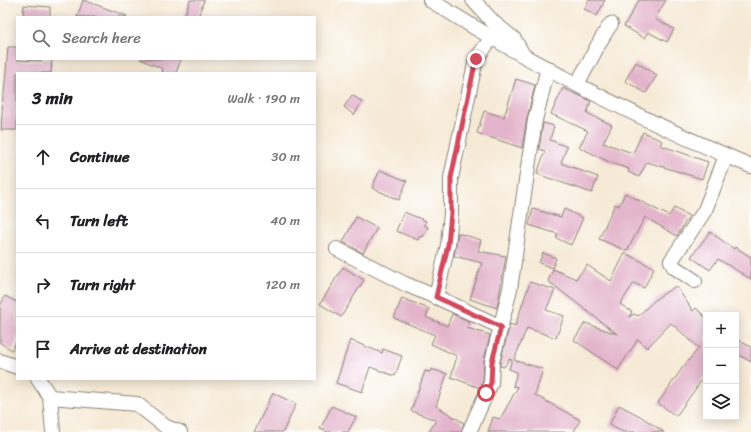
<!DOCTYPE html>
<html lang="en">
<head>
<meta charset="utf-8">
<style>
  body { margin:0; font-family:Sriracha,sans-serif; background:#f2f2f2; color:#202124 }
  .controls { position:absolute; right:12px; bottom:12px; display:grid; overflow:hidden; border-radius:0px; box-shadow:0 2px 10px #0003 }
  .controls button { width:36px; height:36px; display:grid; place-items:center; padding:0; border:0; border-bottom:1px solid #e0e0e0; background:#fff; color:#202124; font:20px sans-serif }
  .stop { position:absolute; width:12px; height:12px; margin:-9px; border:3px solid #d1495b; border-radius:50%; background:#fff }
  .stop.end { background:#d1495b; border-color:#fff; box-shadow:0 1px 4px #0008 }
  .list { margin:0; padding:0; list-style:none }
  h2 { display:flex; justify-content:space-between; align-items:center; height:52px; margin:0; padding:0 16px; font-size:17px }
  h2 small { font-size:13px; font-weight:400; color:#757577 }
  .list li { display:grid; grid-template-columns:26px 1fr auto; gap:12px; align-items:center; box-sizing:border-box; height:64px; padding:0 16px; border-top:1px solid #e0e0e0 }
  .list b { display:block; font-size:15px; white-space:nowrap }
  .list em { font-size:13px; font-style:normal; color:#757577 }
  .icon { flex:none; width:22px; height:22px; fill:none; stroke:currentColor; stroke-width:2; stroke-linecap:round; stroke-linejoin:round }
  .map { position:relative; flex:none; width:751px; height:432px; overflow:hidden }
  .search { position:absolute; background:#fff; box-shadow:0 2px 10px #0003; left:16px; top:16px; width:300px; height:44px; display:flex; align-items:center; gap:10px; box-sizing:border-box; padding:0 14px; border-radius:0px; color:#757577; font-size:15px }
  .panel { position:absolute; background:#fff; box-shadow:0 2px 10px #0003; left:16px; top:72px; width:300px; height:308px; border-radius:0px }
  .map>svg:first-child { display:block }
  .building { fill:#e3b4cb }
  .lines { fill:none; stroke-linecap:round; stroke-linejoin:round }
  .minor-casing { stroke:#898379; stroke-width:16 }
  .minor { stroke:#fff; stroke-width:14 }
  .route { stroke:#d1495b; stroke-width:5 }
</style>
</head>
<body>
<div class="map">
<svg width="751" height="432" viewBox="0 0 751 432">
  <rect width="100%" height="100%" fill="#fff"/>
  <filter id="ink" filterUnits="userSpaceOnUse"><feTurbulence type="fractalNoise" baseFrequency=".025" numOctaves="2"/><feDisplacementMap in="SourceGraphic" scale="8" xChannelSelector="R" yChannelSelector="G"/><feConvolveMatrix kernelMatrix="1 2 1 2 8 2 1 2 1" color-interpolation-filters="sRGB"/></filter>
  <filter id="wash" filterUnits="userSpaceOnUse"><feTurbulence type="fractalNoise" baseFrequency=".012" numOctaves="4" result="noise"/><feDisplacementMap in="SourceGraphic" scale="16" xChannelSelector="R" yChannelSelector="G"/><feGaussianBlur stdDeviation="0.9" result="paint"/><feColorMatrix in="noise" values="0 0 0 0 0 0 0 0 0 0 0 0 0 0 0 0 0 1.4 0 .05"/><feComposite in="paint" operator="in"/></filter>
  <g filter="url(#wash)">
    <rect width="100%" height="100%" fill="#f6ead6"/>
    <g id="blocks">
      <!-- building -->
      <g class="building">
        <polygon points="83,0 127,16 126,17 77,17"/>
        <polygon points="190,0 204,0 198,17 184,17"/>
        <polygon points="589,0 605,0 597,16 584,9"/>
        <polygon points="639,0 666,0 655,19 674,29 667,42 648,32 644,38 624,26"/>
        <polygon points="24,5 50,7 50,17 23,17"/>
        <polygon points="8,47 17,47 17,60 41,61 41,59 52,59 51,73 17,73 17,130 1,130 3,95 4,95"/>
        <polygon points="140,59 181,59 176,73 162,73 163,69"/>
        <polygon points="636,62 657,75 646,93 625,81"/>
        <polygon points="516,79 535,85 527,118 522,148 477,133 484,111 504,117"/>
        <polygon points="563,88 591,101 587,113 612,125 603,143 633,153 643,132 662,141 660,145 708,162 702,179 647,162 639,177 628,172 629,169 609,162 579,147 588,131 551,114"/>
        <polygon points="352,95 362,102 354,115 344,107"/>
        <polygon points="543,123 554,126 550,140 567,147 561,163 598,177 592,193 537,174 545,151 539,149"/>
        <polygon points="380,170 407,181 399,200 372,188"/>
        <polygon points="625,193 669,216 674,208 689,216 677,236 645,217 627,251 599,239 615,204 619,206"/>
        <polygon points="533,209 561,217 564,209 583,218 571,245 556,238 558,234 529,225"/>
        <polygon points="404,212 426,221 424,225 428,227 423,237 420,236 418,240 396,231"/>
        <polygon points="356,217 377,228 363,253 343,242"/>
        <polygon points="710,232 734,249 735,247 751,257 751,279 718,259 710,270 691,257"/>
        <polygon points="458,233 481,240 478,251 506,256 497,308 470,299 482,263 454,256"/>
        <polygon points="543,253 556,258 553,268 539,263"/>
        <polygon points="625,253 654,268 644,288 634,283 620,304 632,312 629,317 634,314 638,316 657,298 676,286 693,311 696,308 706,318 706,374 676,416 658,403 683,367 699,348 671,323 647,348 638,339 618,370 574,340 585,323 617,334 548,281 553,269 576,279 587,265 611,281"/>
        <polygon points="343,267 364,280 341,317 320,304"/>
        <polygon points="530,282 555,290 546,310 564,316 556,338 527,328 514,360 543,369 535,395 580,420 574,432 488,432 493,417 500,419 518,387 513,386 517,372 509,369 512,360 509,359 504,367 500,366 500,363 510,324 515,326"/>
        <polygon points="5,296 17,302 17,340 12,350 0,343 0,306"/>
        <polygon points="402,298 429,309 426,317 447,326 452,314 469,321 467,328 490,335 484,360 483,381 480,388 451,377 457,356 431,344 435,335 394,318"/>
        <polygon points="736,339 751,347 751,362 736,353"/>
        <polygon points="350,340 382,353 383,349 402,356 395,376 370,367 362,392 336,383"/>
        <polygon points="431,369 447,374 436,406 464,423 461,432 429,432 436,420 411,411 425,371 430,372"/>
        <polygon points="273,393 296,404 283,432 254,432"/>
        <polygon points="619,405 640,416 664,432 623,432 609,425"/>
        <polygon points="332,406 356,417 348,432 328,432 320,429"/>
      </g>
    </g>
  </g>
  <g filter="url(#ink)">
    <use href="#blocks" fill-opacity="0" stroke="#898379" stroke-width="1"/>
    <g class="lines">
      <!-- minor casing -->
      <g class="minor-casing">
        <g id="minor">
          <path d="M 430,0 C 531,64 641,120 751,166"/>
          <polyline points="473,0 494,23 514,39 523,55"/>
          <path d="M 577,83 C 590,64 597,43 611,24"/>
          <polyline points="337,249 405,284 436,297 448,245 451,213 451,178 476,59 491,39"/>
          <polyline points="695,281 674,267 671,261 705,210 726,156"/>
          <polyline points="436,297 501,327"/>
          <polyline points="0,361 17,367"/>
          <polyline points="38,379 50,397 53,432"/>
          <polyline points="50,397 137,404 166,427 180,432"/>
          <polyline points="469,432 491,383 492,362 510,289 535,120 548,68"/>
        </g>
      </g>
      <!-- minor -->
      <use href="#minor" class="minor"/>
    </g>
  </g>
  <g class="lines" filter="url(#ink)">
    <!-- route -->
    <polyline class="route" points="476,59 451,178 451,213 448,245 436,297 501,327 492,362 491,383 486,393"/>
  </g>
</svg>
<div class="controls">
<button>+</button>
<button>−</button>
<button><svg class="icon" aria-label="layers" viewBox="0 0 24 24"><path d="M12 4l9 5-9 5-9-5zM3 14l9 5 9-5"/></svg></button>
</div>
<div class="stop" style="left:486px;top:393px"></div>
<div class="stop end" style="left:476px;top:59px"></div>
<div class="search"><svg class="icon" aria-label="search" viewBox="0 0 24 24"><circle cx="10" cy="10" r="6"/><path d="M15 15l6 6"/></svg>Search here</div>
<section class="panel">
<h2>3 min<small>Walk · 190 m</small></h2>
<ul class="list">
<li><svg class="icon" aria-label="ahead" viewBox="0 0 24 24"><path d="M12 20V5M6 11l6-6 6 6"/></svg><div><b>Continue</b></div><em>30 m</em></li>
<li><svg class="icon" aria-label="left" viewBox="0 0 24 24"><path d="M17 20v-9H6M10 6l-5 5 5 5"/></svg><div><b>Turn left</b></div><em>40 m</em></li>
<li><svg class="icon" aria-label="right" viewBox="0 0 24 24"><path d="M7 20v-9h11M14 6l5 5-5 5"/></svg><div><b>Turn right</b></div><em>120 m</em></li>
<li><svg class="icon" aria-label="arrive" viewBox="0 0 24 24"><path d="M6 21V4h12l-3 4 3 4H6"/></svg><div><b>Arrive at destination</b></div></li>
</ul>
</section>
</div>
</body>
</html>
